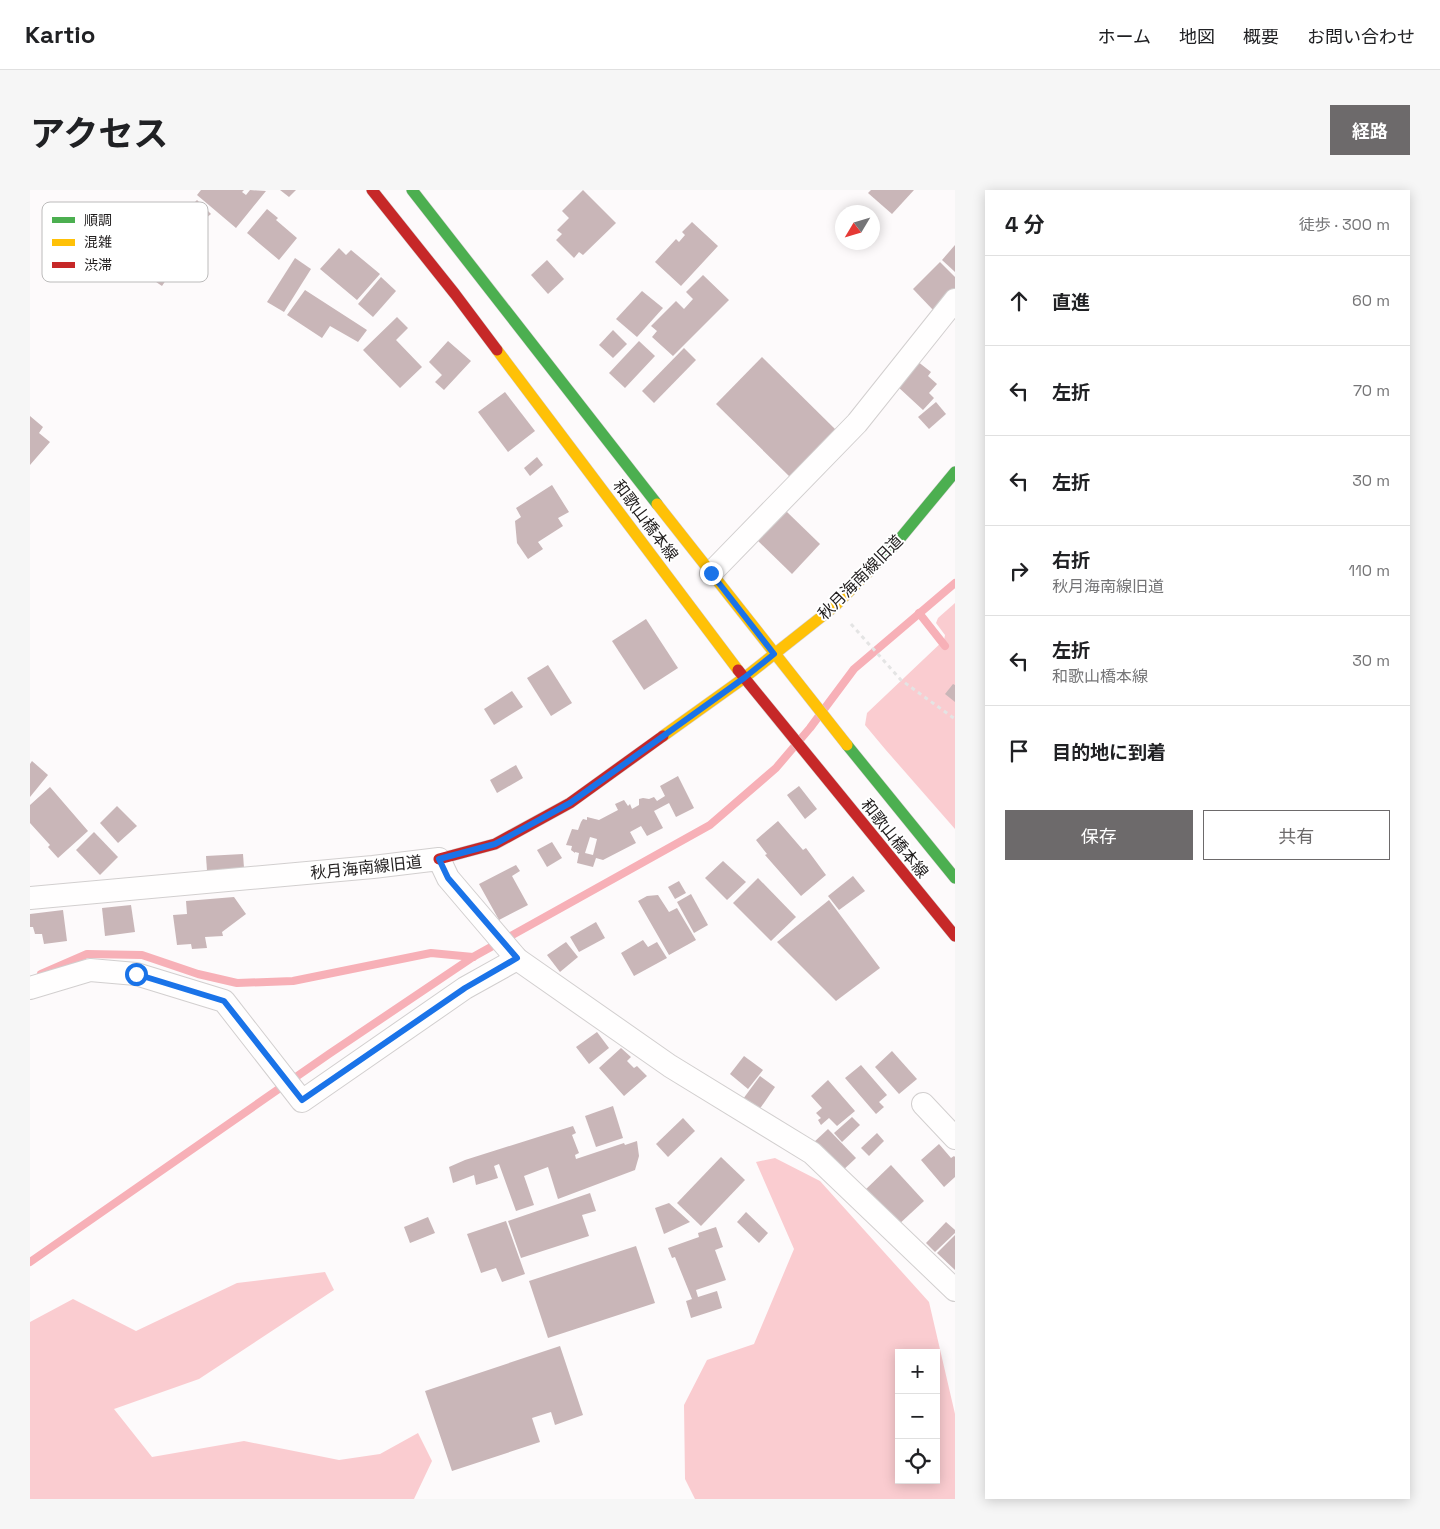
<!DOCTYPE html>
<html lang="ja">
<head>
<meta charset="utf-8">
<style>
  body { margin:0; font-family:"Space Grotesk","Noto Sans JP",sans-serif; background:#f6f6f6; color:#202124 }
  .controls { position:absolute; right:15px; bottom:15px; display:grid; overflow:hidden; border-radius:0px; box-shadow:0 2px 12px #0003 }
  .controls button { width:45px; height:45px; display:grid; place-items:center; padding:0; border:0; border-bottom:1px solid #e0e0e0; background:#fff; color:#202124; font:25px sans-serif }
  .compass { position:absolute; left:805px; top:15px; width:45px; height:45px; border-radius:50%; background:#fff; box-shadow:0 2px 12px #0003; rotate:232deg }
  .stop { position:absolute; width:15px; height:15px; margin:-11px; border:4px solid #1a73e8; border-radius:50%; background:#fff }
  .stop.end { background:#1a73e8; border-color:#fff; box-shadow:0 1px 5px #0008 }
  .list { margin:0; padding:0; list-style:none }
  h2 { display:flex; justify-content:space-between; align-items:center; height:65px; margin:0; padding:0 20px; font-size:21px }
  h2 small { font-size:16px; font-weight:400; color:#757577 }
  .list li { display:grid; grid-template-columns:32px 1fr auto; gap:15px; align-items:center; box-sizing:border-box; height:90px; padding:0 20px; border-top:1px solid #e0e0e0 }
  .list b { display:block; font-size:19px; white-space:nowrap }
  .list p { margin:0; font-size:16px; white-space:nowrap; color:#757577 }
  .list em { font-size:16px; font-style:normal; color:#757577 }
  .actions { display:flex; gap:10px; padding:15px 20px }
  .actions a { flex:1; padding:11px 0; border:1px solid #6d6a6b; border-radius:0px; text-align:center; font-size:18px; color:#6d6a6b }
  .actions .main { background:#6d6a6b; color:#fff }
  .icon { flex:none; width:28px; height:28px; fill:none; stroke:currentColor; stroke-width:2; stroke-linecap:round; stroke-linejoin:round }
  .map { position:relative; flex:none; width:925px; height:1309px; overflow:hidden; border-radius:0px }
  header { display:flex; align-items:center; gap:30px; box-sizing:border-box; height:70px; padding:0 25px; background:#fff; border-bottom:1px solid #e0e0e0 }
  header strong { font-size:24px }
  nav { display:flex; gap:28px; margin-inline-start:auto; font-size:18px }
  .intro { display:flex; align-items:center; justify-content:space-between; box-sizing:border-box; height:120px; padding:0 30px }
  h1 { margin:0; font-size:35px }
  .button { padding:12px 22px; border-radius:0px; background:#6d6a6b; color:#fff; font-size:18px; font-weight:700 }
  main { display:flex; gap:30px; padding:0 30px }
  aside { flex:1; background:#fff; border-radius:0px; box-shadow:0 2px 12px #0003 }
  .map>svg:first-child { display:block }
  .forest { fill:#faccd0; fill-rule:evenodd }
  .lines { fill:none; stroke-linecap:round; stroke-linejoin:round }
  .stream { stroke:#f7b0b7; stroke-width:8 }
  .building { fill:#c9b6b8; fill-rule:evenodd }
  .street-casing { stroke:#d2cfcf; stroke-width:24 }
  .fast-casing { stroke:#d2cfcf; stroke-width:12 }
  .slow-casing { stroke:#d2cfcf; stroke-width:12 }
  .jam-casing { stroke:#d2cfcf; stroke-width:12 }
  .path { stroke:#e4e4e4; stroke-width:3; stroke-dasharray:4 4; stroke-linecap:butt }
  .street { stroke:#fffefe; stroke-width:22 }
  .fast { stroke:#4caf50; stroke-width:11 }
  .slow { stroke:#ffc107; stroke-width:11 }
  .jam { stroke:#c62828; stroke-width:11 }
  .route { stroke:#1a73e8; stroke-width:6 }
  .labels { text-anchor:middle; stroke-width:4; stroke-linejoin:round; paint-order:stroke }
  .street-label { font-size:16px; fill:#201d1d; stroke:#fff }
  .key { fill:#fff; stroke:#bcbbbb; stroke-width:1 }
  .key-label { font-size:14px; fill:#201d1d }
</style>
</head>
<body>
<header>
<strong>Kartio</strong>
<nav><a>ホーム</a><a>地図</a><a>概要</a><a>お問い合わせ</a></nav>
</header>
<div class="intro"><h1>アクセス</h1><a class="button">経路</a></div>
<main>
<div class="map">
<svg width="925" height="1309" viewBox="0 0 925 1309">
  <rect width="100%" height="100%" fill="#fdfafb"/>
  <!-- forest -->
  <g class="forest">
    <polygon points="925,413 925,639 855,559 835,535 837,523 914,450 915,445 906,433 908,428"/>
    <path d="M 745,968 L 790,991 L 899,1112 L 925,1224 L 925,1309 L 665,1309 L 655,1289 L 654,1215 L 677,1170 L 724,1154 L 764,1059 L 726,972 ZM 869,1163 L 906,1163 L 906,1290 L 869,1290 Z"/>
    <polygon points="295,1082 304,1100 169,1189 84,1219 122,1267 214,1251 309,1270 350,1264 388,1243 402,1271 384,1309 0,1309 0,1132 43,1109 106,1141 207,1093"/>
  </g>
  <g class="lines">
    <!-- stream -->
    <g class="stream">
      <polyline points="889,423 915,456"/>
      <polyline points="11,784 57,764 112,765 168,784 207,793 263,791 401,763 443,767"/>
      <polyline points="0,1072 299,864 443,767 680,635 746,578 780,538 824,479 925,393"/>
    </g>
  </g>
  <!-- building -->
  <g class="building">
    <polygon points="171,0 214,0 212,2 216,5 220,0 236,1 206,38 167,5"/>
    <polygon points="250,0 266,0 259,7"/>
    <polygon points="553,0 586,33 553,65 549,62 544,68 526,50 532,44 527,40 539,28 532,21"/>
    <polygon points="841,0 884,0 862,24 838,3"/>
    <polygon points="167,10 181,24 171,32 158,19"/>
    <polygon points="141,14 149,19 137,37 141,40 139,42 159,56 132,96 101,75"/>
    <polygon points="237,19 248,28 246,30 267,48 249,70 217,43"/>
    <polygon points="662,32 688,56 651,96 625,72 646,49 649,52 655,45 652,42"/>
    <polygon points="925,55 925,82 912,70"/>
    <polygon points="309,58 316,65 321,60 350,84 327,110 290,79"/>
    <polygon points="265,68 281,79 254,122 237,112"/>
    <polygon points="517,70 534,89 518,104 501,85"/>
    <polygon points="910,72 925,87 925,100 904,121 883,99"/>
    <polygon points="673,85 699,110 643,166 622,147 627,141 621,136 646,111 654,119 663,109 656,102"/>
    <polygon points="351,87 366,101 343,127 328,114"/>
    <polygon points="275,100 337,140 328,152 300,136 292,148 257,125"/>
    <polygon points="612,101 633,118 607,147 586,129"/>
    <polygon points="367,127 378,138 366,150 392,177 370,198 333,160"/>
    <polygon points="583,140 597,154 583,168 569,155"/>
    <polygon points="418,151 441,171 414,200 405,192 412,185 399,172"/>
    <polygon points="609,151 625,166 595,198 579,183"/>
    <polygon points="654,158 666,170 624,213 612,201"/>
    <polygon points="732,167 806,240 760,287 686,214"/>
    <polygon points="887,171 901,182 898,186 907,194 899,203 904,208 893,220 867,196"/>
    <polygon points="475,202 505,241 478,262 448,222"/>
    <polygon points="906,212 916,224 899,239 888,227"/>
    <polygon points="0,226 13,237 9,243 20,252 0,275"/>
    <polygon points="507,267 513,275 500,286 494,278"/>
    <polygon points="522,295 539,322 528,328 533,336 508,352 513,359 498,369 487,353 485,331 491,327 486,318"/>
    <polygon points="756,321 790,354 762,384 727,350"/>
    <polygon points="616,429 648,478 614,500 582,451"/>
    <polygon points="518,475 542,513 521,526 497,488"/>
    <polygon points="923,494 925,495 925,512 915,504"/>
    <polygon points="482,501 493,517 464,535 454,519"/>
    <polygon points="2,571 18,585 0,607 0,574"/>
    <polygon points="486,575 493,588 467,603 460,590"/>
    <path d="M 648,586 L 664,618 L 646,627 L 639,613 L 624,621 L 633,638 L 617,646 L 611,636 L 600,642 L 606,653 L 573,670 L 566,668 L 563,677 L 547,673 L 549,663 L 545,662 L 545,663 L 541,660 L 542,656 L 536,655 L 542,639 L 548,640 L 551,632 L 553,629 L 557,630 L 557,627 L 569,630 L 588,620 L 585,614 L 594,610 L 598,616 L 600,614 L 602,619 L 609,615 L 609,609 L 613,608 L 619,609 L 624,607 L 627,611 L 635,606 L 630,596 ZM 560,647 L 567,649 L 563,665 L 555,663 Z"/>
    <polygon points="769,596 787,619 775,629 757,605"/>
    <polygon points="20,597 58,641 28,668 18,657 20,655 0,633 0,615"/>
    <polygon points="87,616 107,636 88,653 70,633"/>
    <polygon points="748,631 773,660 776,658 796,685 771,706 735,665 737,664 726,650"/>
    <polygon points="64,642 88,667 70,685 46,660"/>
    <polygon points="522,652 532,668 517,677 507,660"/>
    <polygon points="213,664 214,678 177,681 176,666"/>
    <polygon points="693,671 716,692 697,710 675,688"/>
    <polygon points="486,675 490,681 482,686 498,715 469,730 449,694"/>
    <polygon points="823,686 835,701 809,720 798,706"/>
    <polygon points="728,688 766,727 741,751 703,713"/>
    <polygon points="649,691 656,703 645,709 638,697"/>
    <polygon points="661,704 678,735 664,743 647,712"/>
    <polygon points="628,705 639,722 647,718 666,750 639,765 608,711 617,706"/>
    <polygon points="204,707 216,724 192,742 193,746 175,747 177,758 162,759 161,754 147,755 143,725 157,724 156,711"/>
    <polygon points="799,710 850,778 806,811 747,752"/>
    <polygon points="101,715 105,742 75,746 72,718"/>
    <polygon points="33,720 37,751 14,754 12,744 5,744 3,737 0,737 0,724"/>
    <polygon points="566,732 575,748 549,762 540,747"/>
    <polygon points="613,750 618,757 627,752 637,768 604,786 591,763"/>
    <polygon points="536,752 548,767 530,782 517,765"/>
    <polygon points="567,842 579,858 559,874 546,857"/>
    <polygon points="591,858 601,867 597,871 604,878 607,876 617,886 594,906 569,878"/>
    <polygon points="862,861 887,889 869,904 845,877"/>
    <polygon points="714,866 733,880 718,899 700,884"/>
    <polygon points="831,875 857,905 849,912 854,917 846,924 815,888"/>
    <polygon points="730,886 745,897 729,920 713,909"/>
    <polygon points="798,890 825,921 807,936 799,928 791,935 788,930 791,928 786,923 792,918 781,906"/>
    <polygon points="583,916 593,948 566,957 555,926"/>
    <polygon points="822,927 830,935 812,952 804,943"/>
    <polygon points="653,928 665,941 638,967 626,954"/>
    <polygon points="543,936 546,943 542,945 549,963 545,965 546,969 594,953 595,955 607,951 609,966 605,980 528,1009 518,977 494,986 504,1015 486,1021 469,974 464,976 468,988 446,995 444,985 423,993 419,977 435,970"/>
    <polygon points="798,939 826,968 810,983 782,954"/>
    <polygon points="847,943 854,951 839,966 831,958"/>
    <polygon points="909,954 921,968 924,966 925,967 925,987 914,997 891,970"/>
    <polygon points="691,967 715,990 671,1036 647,1013"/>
    <polygon points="861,975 894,1011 867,1036 834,1001"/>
    <polygon points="560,1003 566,1021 552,1025 559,1046 491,1068 478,1031"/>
    <polygon points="639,1013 660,1032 634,1044 625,1018"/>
    <polygon points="716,1022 738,1043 729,1053 707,1032"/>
    <polygon points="398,1027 405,1043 380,1053 374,1037"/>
    <polygon points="476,1031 495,1084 472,1092 466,1078 451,1083 437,1044"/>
    <polygon points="916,1032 925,1040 925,1043 905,1062 896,1053"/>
    <polygon points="686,1037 693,1057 685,1060 696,1090 666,1100 668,1107 687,1101 692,1118 661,1128 656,1111 662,1109 645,1067 642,1068 638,1058 669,1047 668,1043"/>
    <polygon points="925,1045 925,1080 907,1063"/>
    <polygon points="606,1056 625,1113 518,1148 499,1091"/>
    <polygon points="530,1156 553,1225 525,1235 521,1222 502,1228 510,1252 422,1281 395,1201"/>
  </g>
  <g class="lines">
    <!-- street casing -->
    <g class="street-casing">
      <g id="street">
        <polyline points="681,383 827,233 925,110"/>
        <polyline points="0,708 343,677 409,669 418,688 487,769 640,876 782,963 925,1100"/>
        <polyline points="0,798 60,780 106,784 194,811 272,911 435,798 487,769"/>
        <polyline points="893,914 925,948"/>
      </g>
    </g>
    <!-- fast casing -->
    <g class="fast-casing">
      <g id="fast">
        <polyline points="382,0 627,314"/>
        <polyline points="848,372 863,357 925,282"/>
        <polyline points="817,555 925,688"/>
      </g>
    </g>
    <!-- slow casing -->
    <g class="slow-casing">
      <g id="slow">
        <polyline points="467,160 708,480"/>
        <polyline points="627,314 817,555"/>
        <polyline points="633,546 714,488 805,416 848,372"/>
      </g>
    </g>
    <!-- jam casing -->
    <g class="jam-casing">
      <g id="jam">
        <polyline points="342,0 425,104 467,160"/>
        <polyline points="708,480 925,746"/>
        <polyline points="409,669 465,654 540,613 633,546"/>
      </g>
    </g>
    <!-- path -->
    <polyline class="path" points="821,434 871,490 925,529"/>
    <!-- street -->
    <use href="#street" class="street"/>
    <!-- fast -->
    <use href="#fast" class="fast"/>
    <!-- slow -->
    <use href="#slow" class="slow"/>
    <!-- jam -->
    <use href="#jam" class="jam"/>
  </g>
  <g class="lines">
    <!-- route -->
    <polyline class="route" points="106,784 194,811 272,910 435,798 487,768 418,688 409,669 465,654 540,613 714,488 744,464 681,383"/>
  </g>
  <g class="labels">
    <!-- street labels -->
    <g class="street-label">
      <text transform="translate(616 330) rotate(53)" y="6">和歌山橋本線</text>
      <text transform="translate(830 387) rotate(-45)" y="6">秋月海南線旧道</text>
      <text transform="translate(865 648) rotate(51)" y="6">和歌山橋本線</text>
      <text transform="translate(336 677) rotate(-6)" y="6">秋月海南線旧道</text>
    </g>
  </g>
  <!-- legend -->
  <rect x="12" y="12" width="166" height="80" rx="8" class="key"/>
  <rect x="22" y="27" width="23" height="6" fill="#4caf50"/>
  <rect x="22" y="49" width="23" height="7" fill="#ffc107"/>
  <rect x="22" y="72" width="23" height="6" fill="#c62828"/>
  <g class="key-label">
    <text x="54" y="35">順調</text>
    <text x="54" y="57">混雑</text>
    <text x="54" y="80">渋滞</text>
  </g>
</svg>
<div class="controls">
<button>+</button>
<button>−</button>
<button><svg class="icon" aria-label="locate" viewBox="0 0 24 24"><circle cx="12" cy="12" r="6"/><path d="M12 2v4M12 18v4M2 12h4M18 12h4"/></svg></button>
</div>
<svg class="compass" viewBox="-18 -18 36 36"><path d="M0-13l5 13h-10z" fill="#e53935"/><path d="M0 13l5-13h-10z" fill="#757577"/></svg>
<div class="stop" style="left:106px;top:784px"></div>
<div class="stop end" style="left:681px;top:383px"></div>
</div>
<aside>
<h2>4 分<small>徒歩 · 300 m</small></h2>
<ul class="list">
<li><svg class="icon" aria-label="ahead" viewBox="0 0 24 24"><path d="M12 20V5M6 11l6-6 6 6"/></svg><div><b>直進</b></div><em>60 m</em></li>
<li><svg class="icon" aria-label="left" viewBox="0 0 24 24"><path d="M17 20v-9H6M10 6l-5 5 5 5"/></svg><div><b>左折</b></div><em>70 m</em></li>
<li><svg class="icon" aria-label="left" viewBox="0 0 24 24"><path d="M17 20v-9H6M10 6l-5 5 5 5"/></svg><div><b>左折</b></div><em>30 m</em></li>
<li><svg class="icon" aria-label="right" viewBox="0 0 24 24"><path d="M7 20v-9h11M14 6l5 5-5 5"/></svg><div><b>右折</b><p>秋月海南線旧道</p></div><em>110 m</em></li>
<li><svg class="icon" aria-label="left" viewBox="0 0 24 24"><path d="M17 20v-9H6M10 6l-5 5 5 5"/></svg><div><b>左折</b><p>和歌山橋本線</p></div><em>30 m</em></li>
<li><svg class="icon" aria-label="arrive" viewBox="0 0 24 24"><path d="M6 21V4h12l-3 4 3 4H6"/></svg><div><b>目的地に到着</b></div></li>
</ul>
<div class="actions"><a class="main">保存</a><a>共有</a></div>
</aside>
</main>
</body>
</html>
